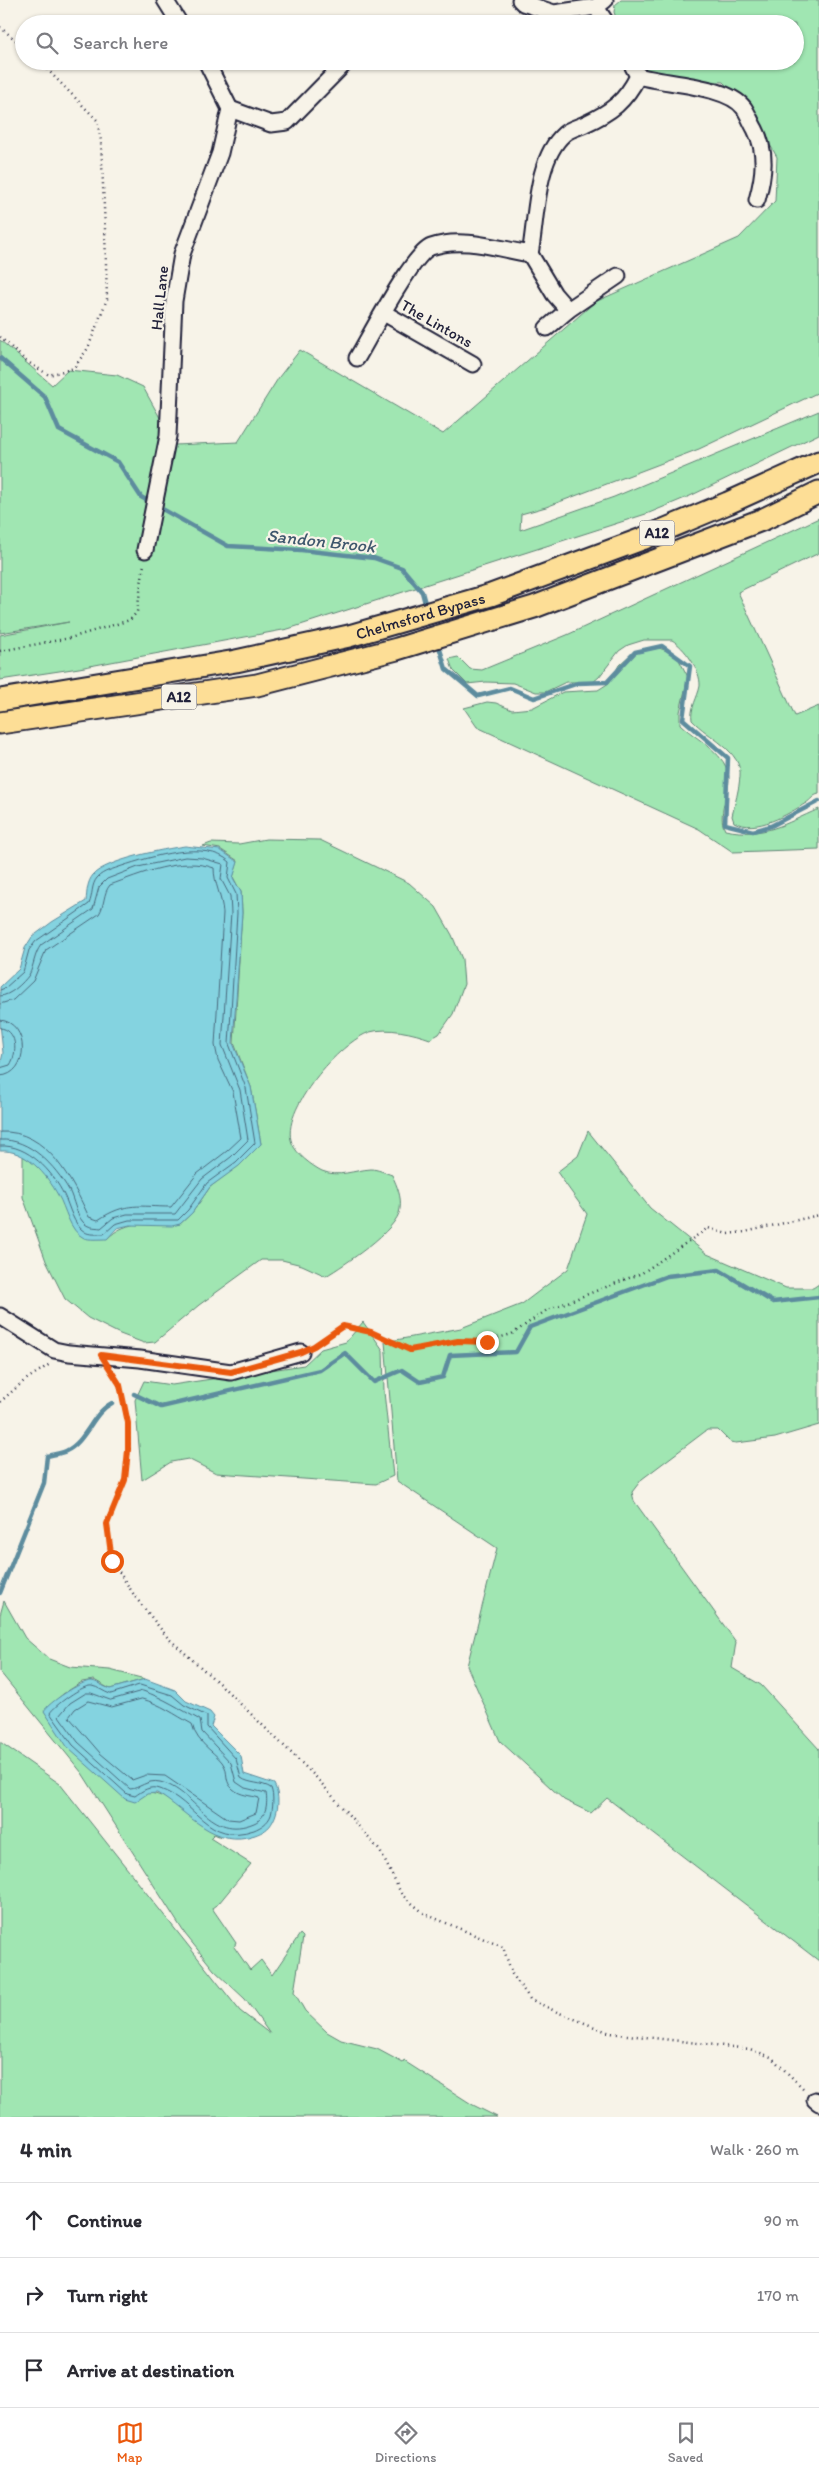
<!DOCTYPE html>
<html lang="en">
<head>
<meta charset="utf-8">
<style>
  body { margin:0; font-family:Itim,sans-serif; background:#f2f2f3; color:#2b2b33 }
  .stop { position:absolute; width:15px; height:15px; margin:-11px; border:4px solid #ea580c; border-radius:50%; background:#fff }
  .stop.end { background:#ea580c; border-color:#fff; box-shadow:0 1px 5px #0008 }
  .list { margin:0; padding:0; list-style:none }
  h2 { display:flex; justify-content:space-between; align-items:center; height:65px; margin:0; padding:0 20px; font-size:21px }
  h2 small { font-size:16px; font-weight:400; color:#7c7c81 }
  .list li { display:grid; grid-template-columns:32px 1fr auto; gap:15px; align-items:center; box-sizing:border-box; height:75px; padding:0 20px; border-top:1px solid #e1e1e2 }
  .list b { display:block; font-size:19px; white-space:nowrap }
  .list em { font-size:16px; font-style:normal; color:#7c7c81 }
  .icon { flex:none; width:28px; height:28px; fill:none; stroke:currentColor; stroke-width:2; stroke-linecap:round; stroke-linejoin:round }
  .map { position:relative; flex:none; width:819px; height:2117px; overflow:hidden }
  .search { position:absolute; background:#fff; box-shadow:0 1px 4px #0004; left:15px; right:15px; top:15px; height:55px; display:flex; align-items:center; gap:12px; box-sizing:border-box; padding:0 18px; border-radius:28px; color:#7c7c81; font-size:19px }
  .sheet { height:290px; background:#fff }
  nav { display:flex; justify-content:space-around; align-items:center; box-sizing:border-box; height:70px; border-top:1px solid #e1e1e2; background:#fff; font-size:14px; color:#7c7c81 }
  nav a { display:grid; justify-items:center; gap:2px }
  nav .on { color:#ea580c }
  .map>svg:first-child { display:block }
  .green { fill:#a0e6b2; stroke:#618476 }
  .water { fill:#84d3e0; stroke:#5d8c9e }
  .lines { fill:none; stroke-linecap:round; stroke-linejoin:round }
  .shore { stroke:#49697d; stroke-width:1 }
  .stream { stroke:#5d8c9e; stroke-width:4.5 }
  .minor-casing { stroke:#22223b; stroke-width:19 }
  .highway-casing { stroke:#22223b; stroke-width:25 }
  .path { stroke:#22223b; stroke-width:2.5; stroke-dasharray:1 4; stroke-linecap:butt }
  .minor { stroke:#f7f3e8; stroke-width:15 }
  .highway { stroke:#fdde96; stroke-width:21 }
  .route { stroke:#ea580c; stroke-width:6 }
  .labels { text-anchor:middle; stroke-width:4.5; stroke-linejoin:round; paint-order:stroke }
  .shield { fill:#f7f3e8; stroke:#62616f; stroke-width:1 }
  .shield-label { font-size:15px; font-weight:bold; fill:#22223b }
  .street-label { font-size:16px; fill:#22223b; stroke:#f7f3e8 }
  .water-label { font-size:18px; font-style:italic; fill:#3f576d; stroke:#f7f3e8 }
</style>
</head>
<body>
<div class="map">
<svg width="819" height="2117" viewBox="0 0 819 2117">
  <rect width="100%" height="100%" fill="#f7f3e8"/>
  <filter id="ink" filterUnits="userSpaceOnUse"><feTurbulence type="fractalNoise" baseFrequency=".02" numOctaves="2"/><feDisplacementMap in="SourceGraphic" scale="10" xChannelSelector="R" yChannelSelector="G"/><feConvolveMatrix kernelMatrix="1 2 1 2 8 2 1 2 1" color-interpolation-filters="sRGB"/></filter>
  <g filter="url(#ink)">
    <!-- green -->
    <g class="green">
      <polygon points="621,0 819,0 819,392 699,449 546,507 521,514 520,530 614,497 819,411 819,434 690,496 649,513 288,629 79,668 0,680 0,635 69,622 0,633 0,340 52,385 68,370 117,375 143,387 175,445 238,442 279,377 300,350 443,434 595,302 739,238 775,201 777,157 749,108 723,82 682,79 647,70 641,61 795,61 795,24 618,24 614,12 615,5"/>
      <path d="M 819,518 L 819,553 L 738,592 L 795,716 L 819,706 L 819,794 C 813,795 811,800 806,803 C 788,814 756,834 734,822 L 732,816 C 735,803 739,790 740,777 C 743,751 707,737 692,720 C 690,708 698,697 700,686 C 701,670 684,647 672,640 L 644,640 L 628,645 L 619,651 L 599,677 L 593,682 L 566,682 L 545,692 L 536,692 L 513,683 L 486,682 L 467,684 L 453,670 L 449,659 L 458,657 L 470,669 L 482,670 L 567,635 Z"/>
      <path d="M 659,648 L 676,654 L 688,677 L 680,712 L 680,724 C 694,738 719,749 727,769 C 735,788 715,811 725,830 C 765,838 784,824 819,809 L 819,849 L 733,852 L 699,829 L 477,727 L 464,708 L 487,702 L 496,703 L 512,710 L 532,708 L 563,692 L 598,690 L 609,683 L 619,665 L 631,654 Z"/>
      <path d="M 266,839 L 320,840 L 409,883 L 436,907 L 452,935 L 462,959 L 464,984 L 453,1014 L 439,1034 L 430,1039 C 414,1033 387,1027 370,1032 C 341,1041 279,1111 292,1143 C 296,1154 312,1166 322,1171 C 339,1178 354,1170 371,1169 C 377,1169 386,1173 392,1175 C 397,1186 402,1197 400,1209 C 398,1230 344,1265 326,1276 L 302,1265 L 282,1260 L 261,1260 L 199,1305 L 155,1342 L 144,1343 L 120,1334 L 88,1318 L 65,1299 L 46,1261 L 23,1197 L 23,1156 L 36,1165 L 107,1239 C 127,1218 153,1224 180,1224 L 192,1213 L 210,1187 L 239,1165 L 261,1144 L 251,1087 L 234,1043 L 242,912 L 241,892 L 233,877 L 238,861 L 220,849 L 203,846 L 211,843 L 239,844 Z"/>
      <polygon points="588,1131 650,1208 707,1254 786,1288 813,1288 819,1284 819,1425 775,1438 736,1443 730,1442 718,1430 707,1430 642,1479 632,1492 634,1501 736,1642 732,1668 761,1685 819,1749 819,1961 607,1798 591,1813 564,1800 500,1741 467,1666 497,1548 397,1481 385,1342 461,1328 522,1304 568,1269 587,1214 557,1172 578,1156"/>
      <polygon points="363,1322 383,1350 384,1392 393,1476 376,1484 216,1473 188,1459 171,1462 142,1480 135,1400 144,1381 172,1385 304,1365 321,1349 346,1342"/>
      <path d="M 4,1601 L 25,1638 L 49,1659 L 70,1667 L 110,1670 L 145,1679 L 110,1689 L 94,1680 L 82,1682 L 63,1694 L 44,1711 L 147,1793 C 170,1793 203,1823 221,1837 L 214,1834 L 210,1838 L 251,1864 L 219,1903 L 212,1908 L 236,1943 L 234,1947 L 250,1970 L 261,1960 L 272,1975 L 300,1934 L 303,1937 L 294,1992 L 305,2011 L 327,2032 L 341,2040 L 377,2049 L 403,2063 L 404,2061 L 473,2105 L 497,2117 L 0,2117 L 0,1742 L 60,1784 L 240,2011 L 270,2034 L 245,1999 L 214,1970 L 185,1934 L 82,1773 L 0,1672 L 0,1615 Z"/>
    </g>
    <!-- water -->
    <g class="water">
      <path d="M 185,846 L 220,850 L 238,862 L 233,878 L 241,892 L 242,913 L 233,1043 L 251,1087 L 261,1144 L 239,1166 L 210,1187 L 192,1213 L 180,1224 L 172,1226 L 130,1225 L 117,1228 L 107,1239 C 100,1239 89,1240 84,1238 C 69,1231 66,1208 58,1195 C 47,1175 26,1149 0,1151 L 0,1066 L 3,1053 L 0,1023 L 0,987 L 19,969 L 25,948 L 32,937 L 52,922 L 86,901 C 87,892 87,882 93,875 C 106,860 164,849 185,846 Z"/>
      <path d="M 145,1679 L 175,1690 L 186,1701 L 210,1712 L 214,1717 L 211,1726 L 241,1756 L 244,1774 L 274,1784 C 280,1795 279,1810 273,1821 C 269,1829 263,1832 255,1835 C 214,1849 190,1813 157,1793 L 147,1794 L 135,1802 L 125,1799 L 68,1748 L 44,1711 C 48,1703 81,1681 91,1681 C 96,1681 104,1687 110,1689 Z"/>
    </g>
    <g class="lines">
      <!-- shore -->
      <g class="shore">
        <path d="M 0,990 L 5,988 L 23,972 L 29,950 L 36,941 L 89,904 C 93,895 91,885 97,878 C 103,871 114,869 122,866 C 150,857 206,839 230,862 L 228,878 L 236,894 L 237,913 L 229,1044 L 246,1088 L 255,1143 L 236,1162 L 207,1183 L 188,1210 L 178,1220 L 129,1220 L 115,1224 L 104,1234 C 98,1234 89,1235 85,1232 C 73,1225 70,1207 64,1195 C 53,1172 28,1144 0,1146"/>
        <path d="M 0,996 C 10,996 23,983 29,975 C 34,966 34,954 41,945 L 93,909 L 99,887 L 107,879 L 138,867 L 185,857 L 202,858 L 223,864 L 221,879 L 230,896 L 231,913 L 222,1045 L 240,1090 L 248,1140 L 231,1157 L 202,1179 L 175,1214 L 127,1214 L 113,1218 L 101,1228 C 94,1227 88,1228 83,1222 C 76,1214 74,1200 69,1190 C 55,1166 30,1138 0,1140"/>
        <path d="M 0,1004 L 13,1000 L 33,981 L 46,950 L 99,914 C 105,905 103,893 110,885 C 140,874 182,856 214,868 C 214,884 222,896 223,913 L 215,1045 L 218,1060 L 233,1092 L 241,1138 L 227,1151 L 197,1174 L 171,1207 C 139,1207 127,1201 98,1220 L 89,1217 C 72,1181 48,1129 0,1132"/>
        <path d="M 0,1020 C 30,1022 30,1075 0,1076"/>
        <path d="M 0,1028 C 17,1029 18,1053 10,1065 L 0,1068"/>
        <path d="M 140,1685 L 172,1695 L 184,1705 L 207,1716 L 207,1727 L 236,1759 L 241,1778 C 250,1784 261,1782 271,1788 C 274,1796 273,1807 271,1815 C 268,1823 261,1827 254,1830 C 207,1846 196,1801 160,1789 C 150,1785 142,1791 135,1796 L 127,1794 L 73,1745 L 50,1713 C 54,1706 83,1684 92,1686 C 98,1687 104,1692 110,1694 Z"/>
        <path d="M 143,1691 C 164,1698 180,1709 200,1720 L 202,1732 L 231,1763 L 236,1782 L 245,1788 L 266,1793 C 268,1804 266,1818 254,1823 C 209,1842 196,1790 160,1782 C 147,1779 139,1789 130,1789 L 78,1742 L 59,1716 L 70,1703 L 86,1693 L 91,1693 L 110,1700 Z"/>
        <path d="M 142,1699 C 161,1704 175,1715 192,1724 C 197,1746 219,1753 225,1767 C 228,1776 225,1782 233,1789 C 241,1796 250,1795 259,1798 L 256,1813 L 239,1820 L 228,1819 L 165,1776 L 146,1775 L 132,1780 L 100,1753 L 69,1717 L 75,1709 L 88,1701 L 111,1707 Z"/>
      </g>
      <!-- stream -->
      <g class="stream">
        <polyline points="0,358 45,397 59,430 118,462 141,497 228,546 301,550 374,558 402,568 422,592 426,607"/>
        <polyline points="438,643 446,669 478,696 510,688 534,698 578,683 607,682 635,652 662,646 690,666 683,719 728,758 725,824 753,831 771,826 819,801"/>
        <polyline points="134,1394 161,1407 320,1370 345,1353 374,1382 402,1370 420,1382 443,1377 450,1355 516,1352 530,1327 667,1276 719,1270 773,1302 819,1297"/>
        <path d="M 0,1593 L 44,1483 L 47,1456 C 53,1454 60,1454 66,1451 C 87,1441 92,1413 112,1403"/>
      </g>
      <!-- minor casing -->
      <g class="minor-casing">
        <g id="minor">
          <polyline points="165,0 180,24"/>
          <polyline points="520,0 523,3 554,13 596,7 605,0"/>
          <polyline points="596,7 607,24"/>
          <path d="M 638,76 C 665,84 727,85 744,108 C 748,114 751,122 755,129 C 767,152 764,175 757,200"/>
          <polyline points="230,109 271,124 287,122 347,61"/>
          <polyline points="530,254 554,294 568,310"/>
          <polyline points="384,313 473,364"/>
          <polyline points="547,328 568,310 618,276"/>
          <path d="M 357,358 C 369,338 413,253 431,247 C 462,236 499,249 530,254 C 537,218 535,160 564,134 C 569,129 579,127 585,124 C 611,112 625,102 638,76 L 630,61"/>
          <polyline points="145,550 168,436 174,301 182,254 220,153 230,109 206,61"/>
          <polyline points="0,1316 54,1350 69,1353 140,1359 231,1372 301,1352"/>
          <polyline points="815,2100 819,2103"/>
        </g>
      </g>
      <!-- highway casing -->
      <g class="highway-casing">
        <g id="highway">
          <path id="s1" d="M 0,700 L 236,661 L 349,636 L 491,595 L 642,539 L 728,503 L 819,462"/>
          <polyline points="0,723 257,685 397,649 534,607 764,519 819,492"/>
        </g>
      </g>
      <!-- path -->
      <g class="path">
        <polyline points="0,27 24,47"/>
        <polyline points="0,337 26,361 49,375 74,368 88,348 107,299 105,229 101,141 97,120 39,61"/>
        <polyline points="0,651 70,638 130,620 137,612 144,564"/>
        <polyline points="315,1346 343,1326 371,1332 410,1350 458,1341 487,1341 512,1334 547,1310 642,1273 708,1228 727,1234 745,1232 819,1215"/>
        <polyline points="112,1371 119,1385 128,1423 129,1450 125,1480 107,1524 112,1561 136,1598 168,1638 223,1687 315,1776 380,1851 402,1895 425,1914 503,1947 512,1974 530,1999 557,2012 610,2033 750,2049 771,2057 805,2090"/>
        <polyline points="0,1402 24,1381 50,1364"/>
      </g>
      <!-- minor -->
      <use href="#minor" class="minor"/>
      <!-- highway -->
      <use href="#highway" class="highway"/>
    </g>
  </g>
  <g class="lines" filter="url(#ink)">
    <!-- route -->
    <polyline class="route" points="112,1561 107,1524 125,1480 128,1450 128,1423 120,1385 101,1355 231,1372 301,1352 314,1346 343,1326 371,1332 410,1350 458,1341 487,1342"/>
  </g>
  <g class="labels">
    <!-- shield labels -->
    <g class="shield">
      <rect x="639.5" y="520.5" width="35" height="25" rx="4"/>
      <rect x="161.5" y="684.5" width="35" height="25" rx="4"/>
    </g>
    <g class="shield-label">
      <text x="657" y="538">A12</text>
      <text x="179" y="702">A12</text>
    </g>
    <!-- street labels -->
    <g class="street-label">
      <text transform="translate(159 298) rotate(-84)" y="6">Hall Lane</text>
      <text transform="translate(437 323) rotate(30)" y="6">The Lintons</text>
      <text dy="6" stroke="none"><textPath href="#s1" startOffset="429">Chelmsford Bypass</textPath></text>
    </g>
    <!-- water labels -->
    <g class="water-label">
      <text transform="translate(321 541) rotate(6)" y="6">Sandon Brook</text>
    </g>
  </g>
</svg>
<div class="stop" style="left:112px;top:1561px"></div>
<div class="stop end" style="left:487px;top:1342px"></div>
<div class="search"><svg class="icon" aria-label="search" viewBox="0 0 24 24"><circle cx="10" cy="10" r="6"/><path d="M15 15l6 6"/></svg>Search here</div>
</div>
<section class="sheet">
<h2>4 min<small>Walk · 260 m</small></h2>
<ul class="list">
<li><svg class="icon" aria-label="ahead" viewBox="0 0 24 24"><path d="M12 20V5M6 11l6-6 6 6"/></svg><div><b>Continue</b></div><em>90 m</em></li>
<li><svg class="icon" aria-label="right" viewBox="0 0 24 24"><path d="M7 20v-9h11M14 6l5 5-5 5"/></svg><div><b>Turn right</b></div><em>170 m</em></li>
<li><svg class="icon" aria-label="arrive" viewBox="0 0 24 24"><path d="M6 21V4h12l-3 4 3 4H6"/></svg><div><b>Arrive at destination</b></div></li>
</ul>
</section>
<nav>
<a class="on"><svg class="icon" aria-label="map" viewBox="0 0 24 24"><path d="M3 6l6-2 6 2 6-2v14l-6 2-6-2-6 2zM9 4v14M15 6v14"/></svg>Map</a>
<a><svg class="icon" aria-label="directions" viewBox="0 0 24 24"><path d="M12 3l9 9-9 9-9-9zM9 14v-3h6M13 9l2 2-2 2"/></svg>Directions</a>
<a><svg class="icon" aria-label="saved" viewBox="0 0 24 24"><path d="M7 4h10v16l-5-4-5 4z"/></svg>Saved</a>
</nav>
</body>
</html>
